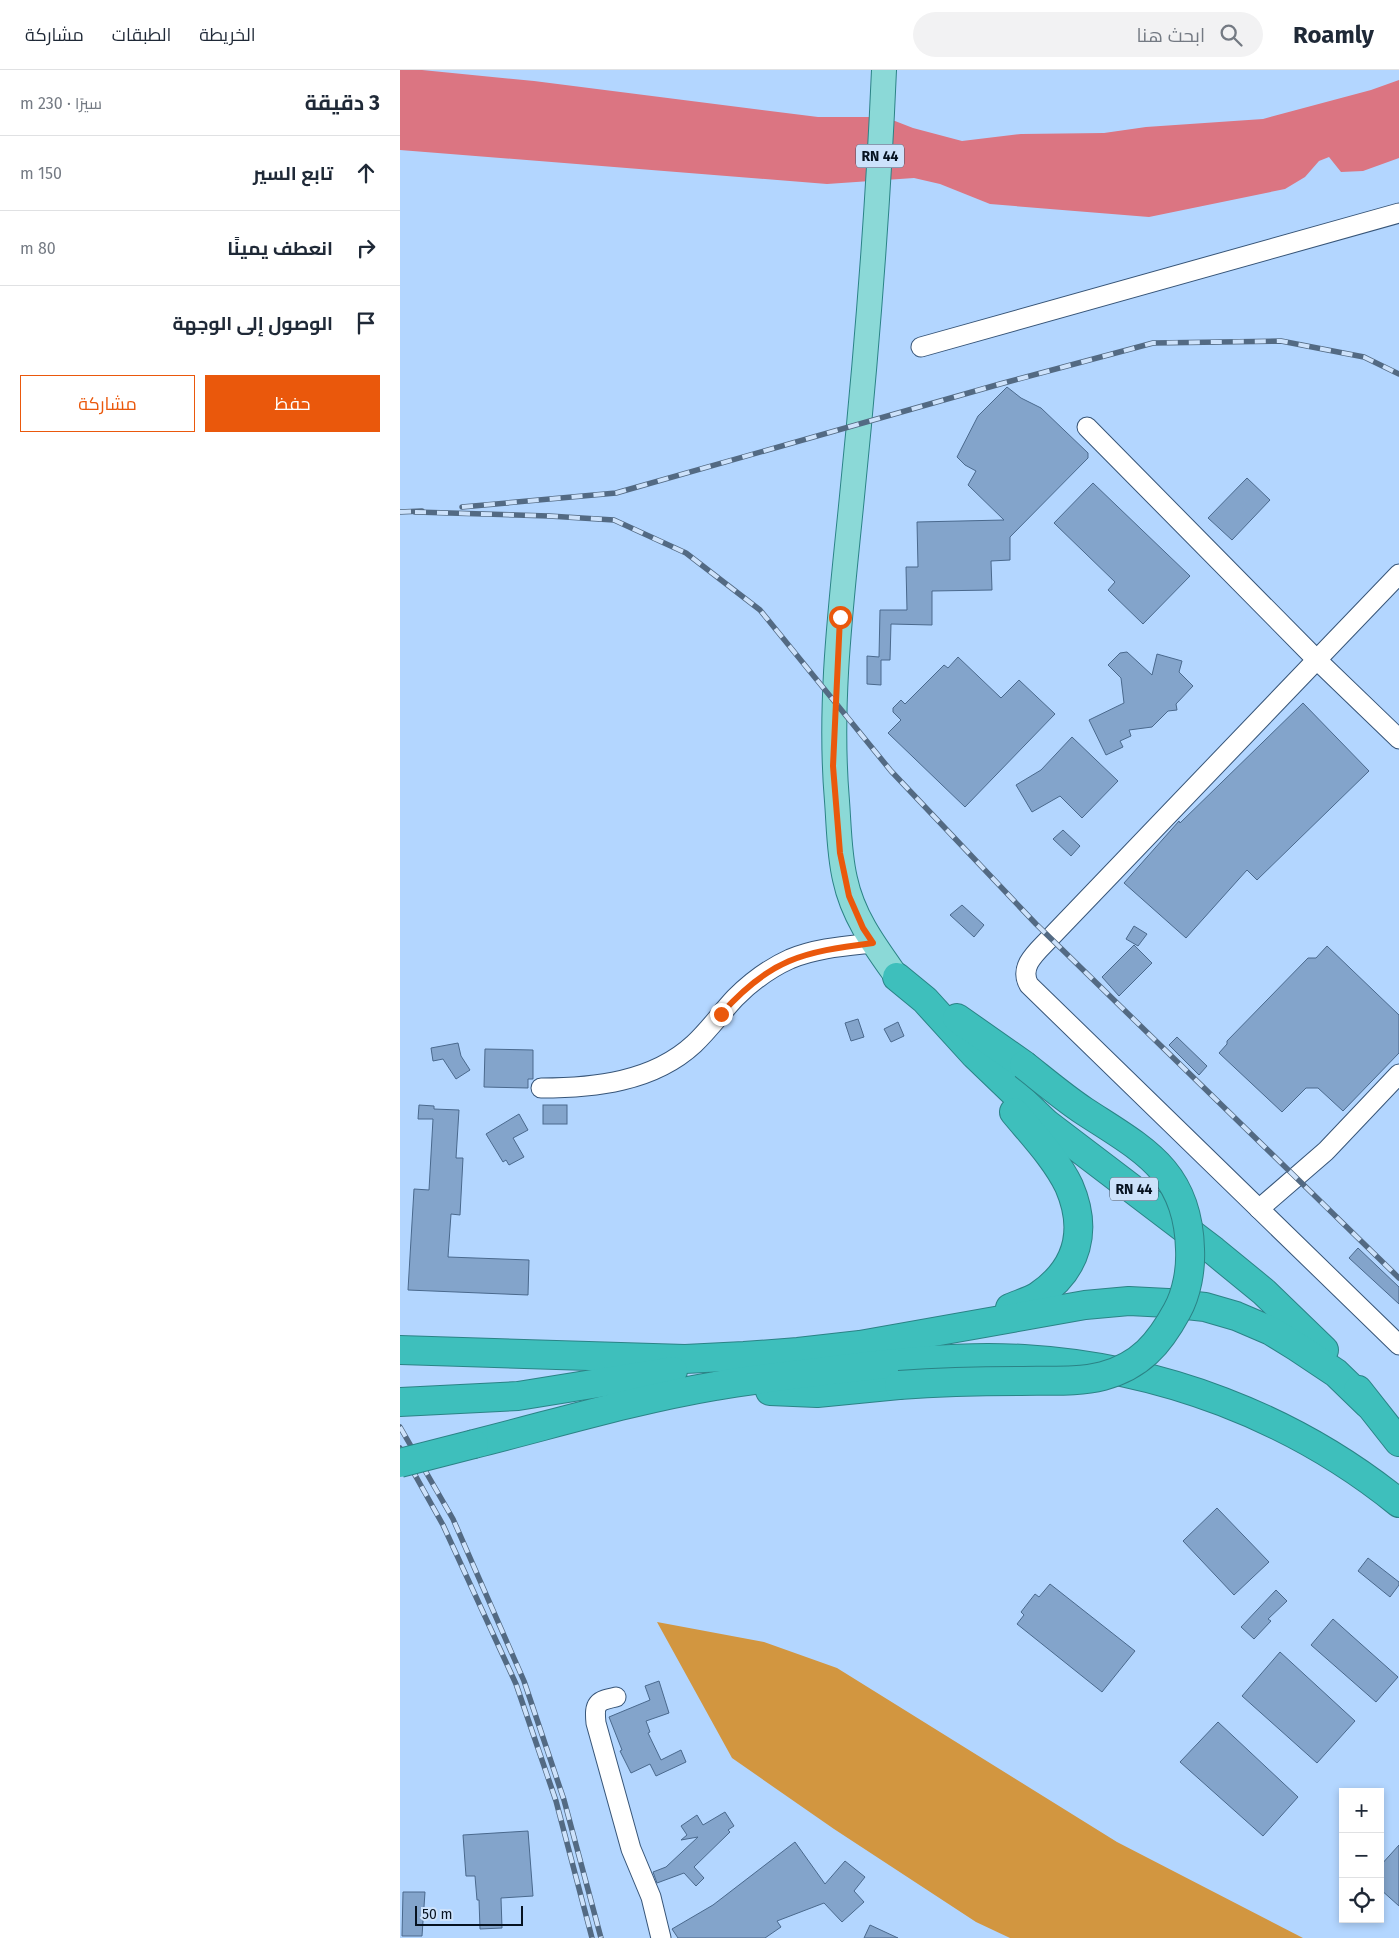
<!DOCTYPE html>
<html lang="ar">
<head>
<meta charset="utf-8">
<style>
  body { margin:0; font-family:"Fira Sans",Cairo,sans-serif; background:#f2f2f3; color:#1f2937; direction:rtl }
  .controls { position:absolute; right:15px; bottom:15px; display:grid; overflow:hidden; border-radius:0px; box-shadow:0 2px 8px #0003 }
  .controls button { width:45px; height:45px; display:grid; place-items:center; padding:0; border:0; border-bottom:1px solid #e0e1e3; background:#fff; color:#1f2937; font:25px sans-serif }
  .scale { position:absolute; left:15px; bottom:12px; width:108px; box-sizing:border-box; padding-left:5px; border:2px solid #071321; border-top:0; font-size:14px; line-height:18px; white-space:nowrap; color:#071321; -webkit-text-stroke:4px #cde2fb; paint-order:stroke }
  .stop { position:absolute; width:15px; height:15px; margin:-11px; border:4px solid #ea580c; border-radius:50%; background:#fff }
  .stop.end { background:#ea580c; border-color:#fff; box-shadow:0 1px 5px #0008 }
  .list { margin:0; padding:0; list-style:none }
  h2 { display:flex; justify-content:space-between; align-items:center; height:65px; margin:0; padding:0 20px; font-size:21px }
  h2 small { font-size:16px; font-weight:400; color:#747a83 }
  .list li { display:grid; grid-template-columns:32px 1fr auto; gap:15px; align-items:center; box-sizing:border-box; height:75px; padding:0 20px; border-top:1px solid #e0e1e3 }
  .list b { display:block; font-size:19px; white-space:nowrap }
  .list em { font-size:16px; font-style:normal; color:#747a83 }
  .actions { display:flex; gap:10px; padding:15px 20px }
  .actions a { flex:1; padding:11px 0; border:1px solid #ea580c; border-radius:0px; text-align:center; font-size:18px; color:#ea580c }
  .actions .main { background:#ea580c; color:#fff }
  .icon { flex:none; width:28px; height:28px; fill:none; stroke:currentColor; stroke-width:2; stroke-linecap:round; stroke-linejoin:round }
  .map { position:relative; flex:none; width:999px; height:1868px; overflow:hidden; direction:ltr }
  header { display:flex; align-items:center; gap:30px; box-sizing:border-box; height:70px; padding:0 25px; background:#fff; border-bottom:1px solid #e0e1e3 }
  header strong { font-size:24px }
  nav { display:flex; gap:28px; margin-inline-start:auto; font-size:18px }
  .search { width:350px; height:45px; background:#f2f2f3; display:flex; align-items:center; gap:12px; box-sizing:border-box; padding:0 18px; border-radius:28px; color:#747a83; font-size:19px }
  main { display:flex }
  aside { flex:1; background:#fff }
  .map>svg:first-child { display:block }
  .green { fill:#d29640 }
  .water { fill:#db7582 }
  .building { fill:#83a4cb; stroke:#4a698d }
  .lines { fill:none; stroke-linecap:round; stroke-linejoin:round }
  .minor-casing { stroke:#375578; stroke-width:21 }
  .major-casing { stroke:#2b8386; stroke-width:26 }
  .highway-casing { stroke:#2b8386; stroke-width:30 }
  .minor { stroke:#fff; stroke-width:19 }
  .major { stroke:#8bd9d7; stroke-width:24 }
  .highway { stroke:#3ebfbc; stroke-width:28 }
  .rail-casing { stroke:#536a83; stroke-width:5.5 }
  .rail { stroke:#cde2fb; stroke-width:4; stroke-dasharray:11; stroke-linecap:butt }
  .highway-bridge-casing { stroke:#2b8386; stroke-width:30; stroke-linecap:butt }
  .highway-bridge { stroke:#3ebfbc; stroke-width:28 }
  .route { stroke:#ea580c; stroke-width:6 }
  .labels { text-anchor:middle; stroke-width:4; stroke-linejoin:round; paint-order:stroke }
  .shield { fill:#cde2fb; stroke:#425162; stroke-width:1 }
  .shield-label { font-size:14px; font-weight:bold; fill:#071321 }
</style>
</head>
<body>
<header>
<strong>Roamly</strong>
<div class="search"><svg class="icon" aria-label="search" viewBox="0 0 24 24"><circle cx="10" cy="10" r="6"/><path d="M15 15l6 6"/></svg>ابحث هنا</div>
<nav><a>الخريطة</a><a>الطبقات</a><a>مشاركة</a></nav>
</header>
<main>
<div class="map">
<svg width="999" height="1868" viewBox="0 0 999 1868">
  <rect width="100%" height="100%" fill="#b3d6ff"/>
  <!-- green -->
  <polygon class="green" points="257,1552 364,1572 437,1598 717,1772 903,1868 610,1868 576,1852 434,1759 332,1688"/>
  <!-- water -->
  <polygon class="water" points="0,0 22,0 134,11 418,47 471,47 495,51 513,58 562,71 621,64 704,63 746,57 863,49 971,20 999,10 999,88 963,101 941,102 929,87 919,91 905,107 885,119 749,147 590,134 540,114 514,108 427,114 0,80"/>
  <!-- building -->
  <g class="building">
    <polygon points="607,317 621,328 641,338 688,383 688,388 610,467 610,490 591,491 592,520 532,521 532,555 491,554 490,590 481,590 481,615 467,614 467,586 479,587 480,540 507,540 506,497 518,497 517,452 604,450 568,415 576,401 565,395 557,387 578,346"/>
    <polygon points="847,408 870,430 832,470 808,448"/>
    <polygon points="693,413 790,506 743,554 708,520 715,512 654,453"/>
    <polygon points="727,582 752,605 757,584 782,591 779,602 793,616 776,634 777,640 768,641 752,657 729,660 731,666 720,671 723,677 706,685 689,650 724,633 721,608 708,595 720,583"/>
    <polygon points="558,587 601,628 619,610 655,644 565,737 488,663 501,650 493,642 493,638 501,630 505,634 544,595 548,598"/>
    <polygon points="903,633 969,701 857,810 847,800 786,868 724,813 779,751 780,753"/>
    <polygon points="672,667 718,711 682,748 660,726 632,742 616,715 641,700"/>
    <polygon points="663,760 680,776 671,786 653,769"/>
    <polygon points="562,835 584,855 574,867 550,845"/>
    <polygon points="734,856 747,864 738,876 726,869"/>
    <polygon points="734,875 752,893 719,926 702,907"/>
    <polygon points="927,876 999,945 999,983 943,1041 918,1018 906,1018 882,1042 819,983 827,974 827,971 908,888 916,888"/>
    <polygon points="458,949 464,967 451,971 445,953"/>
    <polygon points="498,952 504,966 491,972 484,959"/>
    <polygon points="777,967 807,996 799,1005 769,975"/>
    <polygon points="58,973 61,986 70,1000 56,1009 43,989 33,991 31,978"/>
    <polygon points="85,979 133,980 133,1009 128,1009 128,1018 84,1017"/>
    <polygon points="19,1035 34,1036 34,1039 59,1040 56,1088 63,1088 60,1145 51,1144 48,1187 129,1190 128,1225 8,1220 14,1119 29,1120 33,1049 18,1049"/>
    <rect x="143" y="1035" width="24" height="19"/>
    <polygon points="119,1044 128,1060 113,1068 124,1087 109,1095 106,1090 103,1092 86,1064"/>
    <polygon points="958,1178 999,1217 999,1234 949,1188"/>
    <polygon points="817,1438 869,1492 834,1525 783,1471"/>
    <polygon points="968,1488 999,1512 999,1515 990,1527 958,1501"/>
    <polygon points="650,1514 735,1581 702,1622 617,1554 624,1545 621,1542 635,1524 639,1527"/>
    <polygon points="876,1520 887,1531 868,1549 871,1551 854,1569 841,1557"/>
    <polygon points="933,1549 998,1607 976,1632 911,1575"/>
    <polygon points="880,1582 955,1651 917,1693 842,1626"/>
    <polygon points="259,1611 269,1643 246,1651 250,1662 248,1663 261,1690 281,1680 286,1692 256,1706 250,1694 231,1703 220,1681 222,1680 209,1647 250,1630 245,1616"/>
    <polygon points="818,1652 898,1727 863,1766 780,1692"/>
    <polygon points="325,1742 334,1756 328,1760 330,1762 294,1797 304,1808 296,1816 284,1803 257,1813 253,1802 266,1797 298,1767 281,1770 287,1765 281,1756 297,1745 303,1755"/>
    <polygon points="128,1761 133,1826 101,1828 102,1858 80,1859 79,1830 77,1830 75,1806 66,1806 63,1765"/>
    <polygon points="395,1772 425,1814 445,1791 465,1807 454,1821 464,1832 442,1852 424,1833 377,1851 381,1857 365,1868 278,1868 272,1859 313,1835"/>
    <polygon points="999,1775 999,1836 980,1819 980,1796"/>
    <polygon points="3,1822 25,1822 22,1866 2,1866"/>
    <polygon points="470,1855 498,1868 464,1868"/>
  </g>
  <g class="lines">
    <!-- minor casing -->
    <g class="minor-casing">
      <g id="minor">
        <polyline points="521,277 999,143"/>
        <polyline points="687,357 916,589 999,669"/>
        <path d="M 999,504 L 650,868 C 638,881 618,896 629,915 L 999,1275"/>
        <path d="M 141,1018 C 194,1018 253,1012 294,974 C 309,960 321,943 335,928 C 350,913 370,898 390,889 C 416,878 446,876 473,873"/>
        <polyline points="859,1139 926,1081 999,1004"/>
        <path d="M 216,1627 C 197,1631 194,1633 196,1653 L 231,1779 L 251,1827 L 261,1868"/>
      </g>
    </g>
    <!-- major casing -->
    <g class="major-casing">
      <path id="major" d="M 484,0 C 478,139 467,278 453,416 C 443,521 428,626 437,731 C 439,757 439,784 445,809 C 453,847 475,876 497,907"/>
    </g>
    <!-- highway casing -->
    <g class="highway-casing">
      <g id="highway">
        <polyline points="497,907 525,930 575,985 647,1054 814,1181 864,1222 924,1280"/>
        <polyline points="557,948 624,995"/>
        <path d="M 610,1238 C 619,1234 630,1231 638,1226 C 678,1199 688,1160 669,1116 C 656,1089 633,1065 614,1042"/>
        <polyline points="0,1280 285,1289 344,1286 398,1282 460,1275 685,1235 729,1231 768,1233 805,1237 836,1246 871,1261 897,1277 936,1303 968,1334"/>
        <polyline points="958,1320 999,1372"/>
        <polyline points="370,1321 417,1323 499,1315"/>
        <polyline points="0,1332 118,1326 273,1301"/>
        <path d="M 74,1374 C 154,1354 233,1330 315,1316 C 351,1309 389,1306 425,1301 C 491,1293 558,1285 624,1289 C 760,1297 893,1347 999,1433"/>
      </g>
    </g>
    <!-- minor -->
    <use href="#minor" class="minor"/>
    <!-- major -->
    <use href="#major" class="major"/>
    <!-- highway -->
    <use href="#highway" class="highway"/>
    <!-- rail casing -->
    <g class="rail-casing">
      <g id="rail">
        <polyline points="62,437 216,423 600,314 753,273 881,271 964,287 999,304"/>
        <polyline points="0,442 22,441"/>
        <polyline points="15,442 149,446 214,450 286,483 360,540 491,701 636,854 999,1208"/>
        <polyline points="0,1357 53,1449 124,1611 164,1730 201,1868"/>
        <polyline points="0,1378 43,1455 116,1614 156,1731 192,1868"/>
      </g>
    </g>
    <!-- rail -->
    <use href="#rail" class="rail"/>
    <!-- highway-bridge casing -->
    <g class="highway-bridge-casing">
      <g id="highway-bridge">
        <path d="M 499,1315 C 540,1312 579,1311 620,1311 C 647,1310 676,1313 703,1306 C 740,1296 759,1274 777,1241 C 787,1223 791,1199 790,1179 C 788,1100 742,1079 684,1041 C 663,1027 643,1010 624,995"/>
        <polyline points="0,1393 74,1374"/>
      </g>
    </g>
    <!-- highway-bridge -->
    <use href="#highway-bridge" class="highway-bridge"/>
  </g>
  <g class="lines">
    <!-- route -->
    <path class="route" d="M 321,944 C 370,889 402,882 473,873 L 463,858 L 449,826 L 440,783 L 433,696 L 440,547"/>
  </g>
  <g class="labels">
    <!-- shield labels -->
    <g class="shield">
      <rect x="456" y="74.5" width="48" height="23" rx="4"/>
      <rect x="710" y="1107.5" width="48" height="23" rx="4"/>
    </g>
    <g class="shield-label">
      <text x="480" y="91">RN 44</text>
      <text x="734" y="1124">RN 44</text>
    </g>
  </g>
</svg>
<div class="controls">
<button>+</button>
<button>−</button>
<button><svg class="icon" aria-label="locate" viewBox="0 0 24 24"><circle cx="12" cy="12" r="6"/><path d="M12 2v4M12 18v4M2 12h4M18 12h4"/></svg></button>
</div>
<div class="scale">50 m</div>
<div class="stop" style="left:440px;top:547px"></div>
<div class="stop end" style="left:321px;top:944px"></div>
</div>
<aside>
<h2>3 دقيقة<small>سيرًا · 230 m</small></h2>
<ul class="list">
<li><svg class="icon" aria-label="ahead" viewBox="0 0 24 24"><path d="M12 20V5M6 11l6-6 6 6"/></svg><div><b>تابع السير</b></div><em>150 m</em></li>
<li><svg class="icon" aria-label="right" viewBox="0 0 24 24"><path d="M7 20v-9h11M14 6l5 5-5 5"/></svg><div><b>انعطف يمينًا</b></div><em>80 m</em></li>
<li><svg class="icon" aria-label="arrive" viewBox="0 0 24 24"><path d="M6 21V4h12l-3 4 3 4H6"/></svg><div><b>الوصول إلى الوجهة</b></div></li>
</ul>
<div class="actions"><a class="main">حفظ</a><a>مشاركة</a></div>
</aside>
</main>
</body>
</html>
